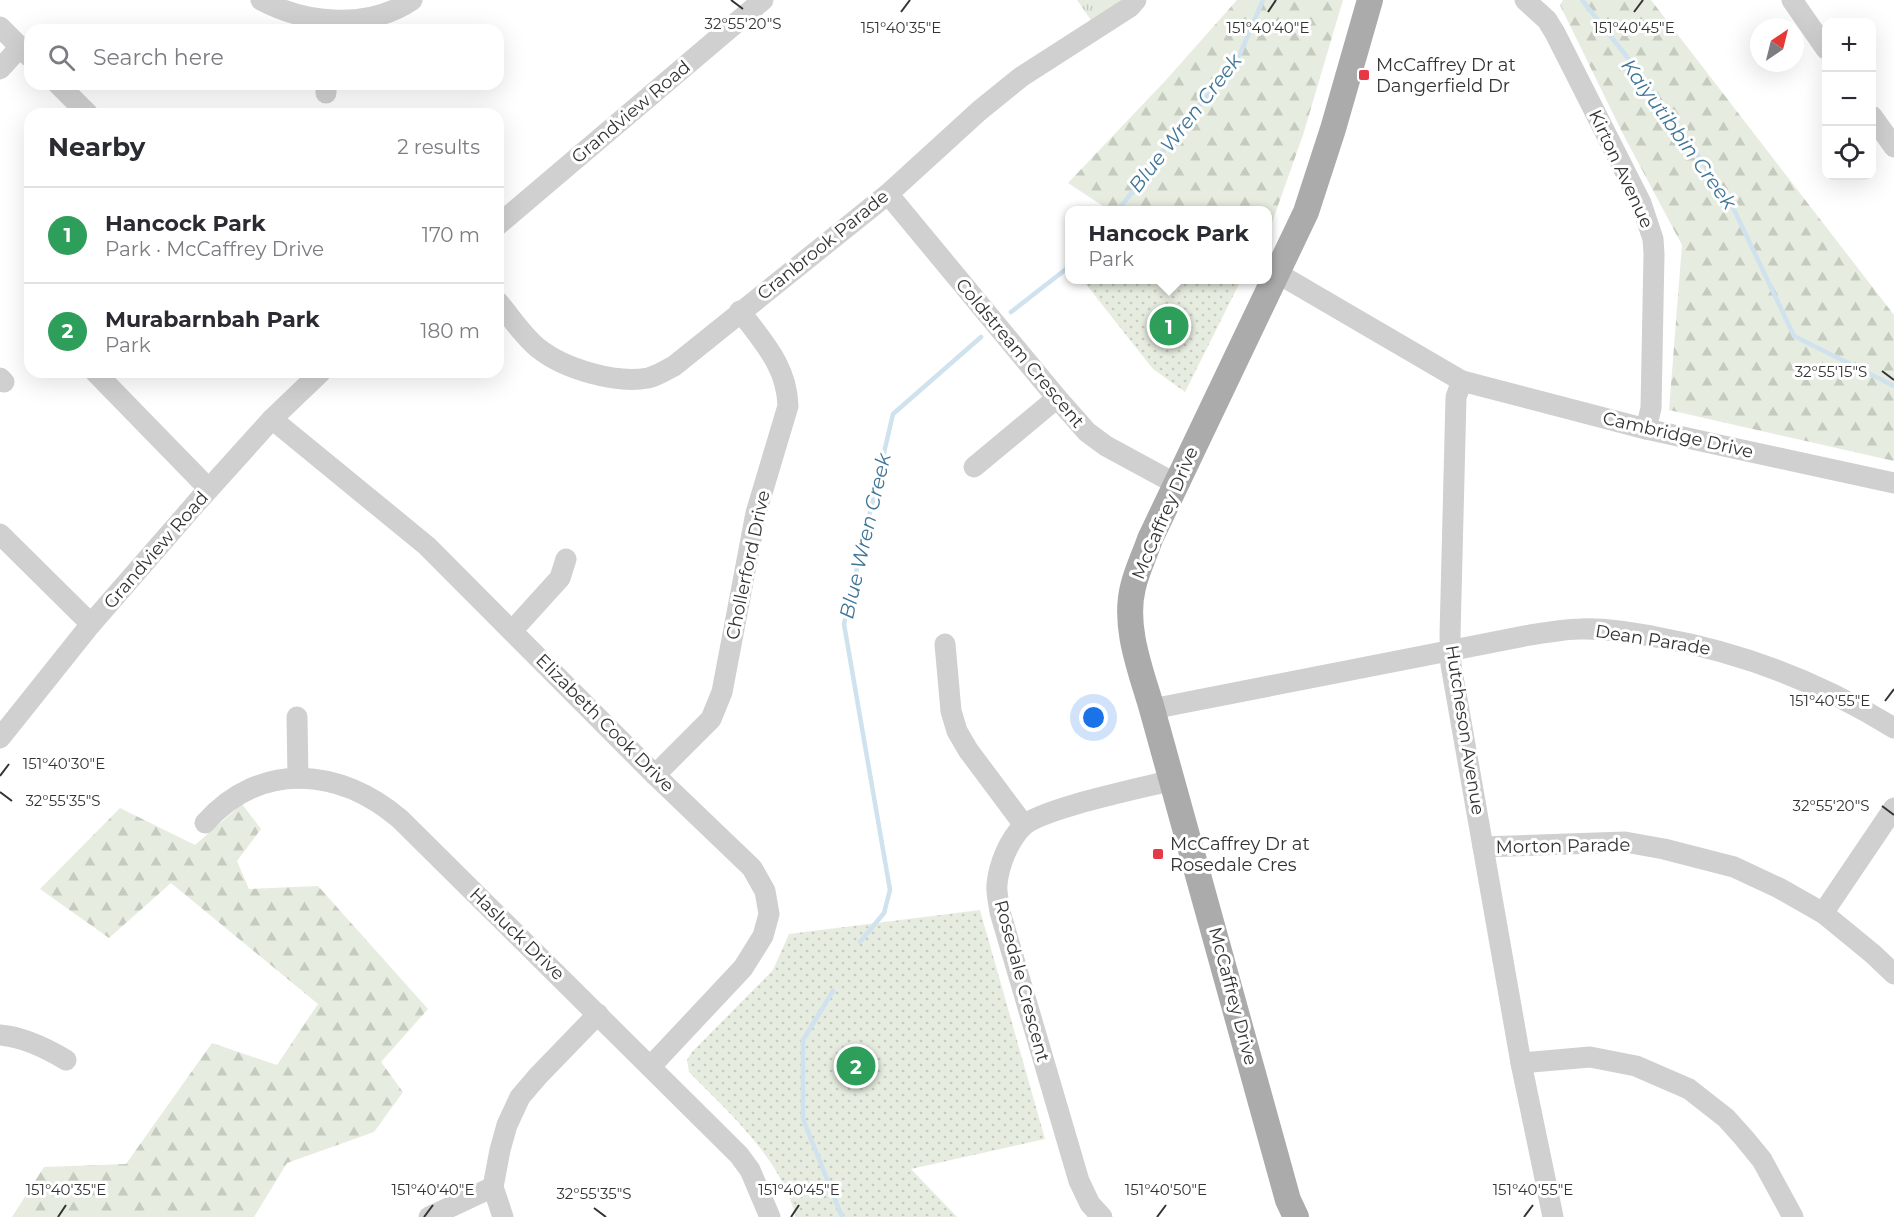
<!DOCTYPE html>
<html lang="en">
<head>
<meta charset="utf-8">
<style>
  body { margin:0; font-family:Montserrat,sans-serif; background:#f7f7f7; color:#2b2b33 }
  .controls { position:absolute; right:18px; top:18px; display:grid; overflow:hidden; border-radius:12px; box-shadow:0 6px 24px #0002 }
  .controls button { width:54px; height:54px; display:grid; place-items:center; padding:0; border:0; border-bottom:2px solid #e1e1e2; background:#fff; color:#2b2b33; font:30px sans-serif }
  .compass { position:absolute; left:1750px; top:18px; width:54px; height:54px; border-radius:50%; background:#fff; box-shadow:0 6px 24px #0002; rotate:35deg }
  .you { position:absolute; left:1094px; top:718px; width:21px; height:21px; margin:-15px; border:4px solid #fff; border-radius:50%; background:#1a73e8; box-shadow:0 0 0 9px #1a73e833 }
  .badge { display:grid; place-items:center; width:39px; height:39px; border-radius:50%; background:#e63946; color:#fff; font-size:20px; font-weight:700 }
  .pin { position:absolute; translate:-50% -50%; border:3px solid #fff; box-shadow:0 2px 6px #0006 }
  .popup { position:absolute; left:1065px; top:206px; width:207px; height:78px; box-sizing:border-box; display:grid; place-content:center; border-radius:12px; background:#fff; filter:drop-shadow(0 2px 4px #0005); font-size:20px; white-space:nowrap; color:#7c7c81 }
  .popup b { font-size:22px; color:#2b2b33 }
  .popup::after { content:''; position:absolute; left:50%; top:100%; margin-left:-12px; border:12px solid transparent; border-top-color:#fff }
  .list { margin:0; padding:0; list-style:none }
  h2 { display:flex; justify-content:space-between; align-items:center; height:78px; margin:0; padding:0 24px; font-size:26px }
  h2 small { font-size:20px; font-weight:400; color:#7c7c81 }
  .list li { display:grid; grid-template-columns:39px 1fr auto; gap:18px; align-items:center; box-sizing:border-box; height:96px; padding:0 24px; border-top:2px solid #e1e1e2 }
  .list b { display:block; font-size:22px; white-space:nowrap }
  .list p { margin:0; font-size:20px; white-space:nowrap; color:#7c7c81 }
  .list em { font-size:20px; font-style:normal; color:#7c7c81 }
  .icon { flex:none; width:33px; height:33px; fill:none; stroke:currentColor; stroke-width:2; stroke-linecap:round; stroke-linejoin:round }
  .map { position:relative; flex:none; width:1894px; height:1217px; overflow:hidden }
  .search { position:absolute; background:#fff; box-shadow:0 6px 24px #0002; left:24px; top:24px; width:480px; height:66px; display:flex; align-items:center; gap:15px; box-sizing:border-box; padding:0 21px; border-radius:18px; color:#7c7c81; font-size:22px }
  .panel { position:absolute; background:#fff; box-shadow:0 6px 24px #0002; left:24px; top:108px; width:480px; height:270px; border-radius:18px }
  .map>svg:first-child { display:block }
  .grass { fill:url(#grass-tufts) }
  .forest { fill:url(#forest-firs) }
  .park { fill:url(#park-dots) }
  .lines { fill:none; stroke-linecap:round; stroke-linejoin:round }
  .stream { stroke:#cfe2ee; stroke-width:4.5 }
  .minor { stroke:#d0d0d0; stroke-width:21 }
  .major { stroke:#ababab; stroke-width:26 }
  .ticks { fill:none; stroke:#333; stroke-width:2 }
  .poi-dot { fill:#e63946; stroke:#fff; stroke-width:2 }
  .labels { text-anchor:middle; stroke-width:6; stroke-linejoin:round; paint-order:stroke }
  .poi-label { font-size:18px; fill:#333; stroke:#fff; text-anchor:start }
  .street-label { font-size:18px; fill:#333; stroke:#fff }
  .water-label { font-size:20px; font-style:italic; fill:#3f7597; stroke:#fff }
  .ticks-label { font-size:15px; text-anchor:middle; fill:#333; stroke:#fff; stroke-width:6; stroke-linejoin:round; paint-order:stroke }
</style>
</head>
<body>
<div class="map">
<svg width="1894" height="1217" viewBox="0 0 1894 1217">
  <defs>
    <pattern id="grass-tufts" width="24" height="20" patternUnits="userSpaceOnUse" patternTransform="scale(1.5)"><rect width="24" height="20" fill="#e6ecdf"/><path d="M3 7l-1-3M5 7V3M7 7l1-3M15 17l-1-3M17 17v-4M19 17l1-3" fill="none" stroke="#c6cbc0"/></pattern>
    <pattern id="forest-firs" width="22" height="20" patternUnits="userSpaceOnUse" patternTransform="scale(1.5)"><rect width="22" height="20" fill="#e6ecdf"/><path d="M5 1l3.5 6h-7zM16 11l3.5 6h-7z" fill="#c6cbc0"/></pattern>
    <pattern id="park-dots" width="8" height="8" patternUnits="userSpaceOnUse" patternTransform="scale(1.5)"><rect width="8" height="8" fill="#e6ecdf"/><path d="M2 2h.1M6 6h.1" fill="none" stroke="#c6cbc0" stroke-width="1.8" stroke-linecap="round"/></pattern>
  </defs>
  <rect width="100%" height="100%" fill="#fff"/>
  <!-- grass -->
  <polygon class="grass" points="1077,0 1127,0 1093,23"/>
  <!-- forest -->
  <g class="forest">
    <polygon points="1237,0 1343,0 1303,135 1268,234 1268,210 1109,210 1068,183 1166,80"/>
    <polygon points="1563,0 1651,0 1894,315 1894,461 1669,410 1682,245 1623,134 1560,5"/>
    <polygon points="242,804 261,829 237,861 249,889 318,886 428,1009 381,1062 403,1092 374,1132 287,1163 254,1217 12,1217 44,1167 126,1164 212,1043 277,1065 318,1004 171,883 109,938 40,889 120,808 195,845"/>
  </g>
  <!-- park -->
  <g class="park">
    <polygon points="1087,280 1241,280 1185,392 1153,369 1085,283"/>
    <path d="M 980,910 L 1045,1139 L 911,1169 L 957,1217 L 796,1217 C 780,1157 731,1115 689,1072 L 687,1060 L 692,1052 L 773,970 L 789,934 Z"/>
  </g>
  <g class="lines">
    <!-- stream -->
    <g class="stream">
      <polyline points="1582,0 1631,62 1729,199 1794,336 1894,386"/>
      <polyline points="1118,210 1145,176 1179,128 1212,91 1240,54 1263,0"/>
      <polyline points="1011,312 1070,266"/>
      <polyline points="860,942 884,913 890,890 844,624 893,414 981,337"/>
      <polyline points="833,991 803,1040 803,1119 842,1217"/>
    </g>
    <!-- minor -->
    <g class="minor">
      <path d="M 261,0 C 306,24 368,30 412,0"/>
      <polyline points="1525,0 1547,20 1555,33 1641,203 1653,239 1654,254 1651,408 1646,429"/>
      <polyline points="1792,0 1826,49"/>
      <polyline points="0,27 30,57"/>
      <polyline points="0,69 20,47"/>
      <polyline points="58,84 88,114"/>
      <polyline points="326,93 326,84"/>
      <polyline points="1872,116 1894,147"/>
      <polyline points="888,194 1057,398 1087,432 1106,446 1176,484"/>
      <polyline points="498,225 763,0"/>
      <polyline points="1277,273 1462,381 1456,397 1450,636 1451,665 1521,1063 1553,1217"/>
      <path d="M 498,302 C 511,317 523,336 538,348 C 564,369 616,384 648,378 C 657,376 666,370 674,366 L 888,194 L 979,111 L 1021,77 L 1130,7 L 1136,0"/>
      <polyline points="95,372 209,489"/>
      <polyline points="0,378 4,382"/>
      <polyline points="1462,381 1646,429 1894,483"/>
      <polyline points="272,419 427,546 655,775 752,868 765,891 769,914 763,936 743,968 651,1066"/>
      <polyline points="974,467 1057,398"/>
      <polyline points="0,534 91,624"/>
      <polyline points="512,631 560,578 566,559"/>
      <polyline points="945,644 951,711 957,731 968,750 1024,825"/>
      <path d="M 1152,709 L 1530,635 C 1547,633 1563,629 1580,629 C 1607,628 1635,633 1661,638 C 1744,653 1823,684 1894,728"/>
      <polyline points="297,717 298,778"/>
      <polyline points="0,738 91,624 198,501 272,419 321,372"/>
      <path d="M 655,775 L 711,719 L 722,692 L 756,513 L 788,406 C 787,366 763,342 740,311"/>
      <path d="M 205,823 C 261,760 340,768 400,819 L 739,1155 L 750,1170 L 770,1217"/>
      <polyline points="1483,847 1625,842 1664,849 1734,867 1779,888 1823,913 1873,954 1894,974"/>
      <polyline points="1823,913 1894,808"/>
      <path d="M 0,1035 C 24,1037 46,1048 66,1060"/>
      <polyline points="1521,1063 1590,1057 1636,1066 1689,1089 1726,1118 1744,1138 1762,1160 1793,1217"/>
      <polyline points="429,1217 493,1187"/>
      <polyline points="503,1217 493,1187 500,1150 507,1125 520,1097 538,1076 598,1014"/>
      <path d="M 1102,1217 L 1090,1204 L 1079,1181 L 1000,912 C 999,903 996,893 997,884 C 999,864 1009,840 1023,826 C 1043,808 1142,788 1173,780"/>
    </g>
    <!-- major -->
    <path class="major" d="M 1296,1217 L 1288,1200 L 1152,709 C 1141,671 1123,627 1133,587 C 1137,570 1145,554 1150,539 L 1306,212 L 1333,129 L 1370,0"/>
  </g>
  <!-- ticks -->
  <path class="ticks" d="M 731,0 L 743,9M 901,12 L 910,0M 1268,12 L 1276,0M 1634,12 L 1643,0M 1882,371 L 1894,380M 1885,701 L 1894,689M 0,776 L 9,764M 0,792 L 12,801M 1882,806 L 1894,815M 594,1208 L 606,1217M 58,1217 L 66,1205M 424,1217 L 433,1205M 791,1217 L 799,1205M 1157,1217 L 1166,1205M 1524,1217 L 1533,1205"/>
  <!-- markers -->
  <g class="poi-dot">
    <rect x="1358" y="69" width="12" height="12" rx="3"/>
    <rect x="1152" y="848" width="12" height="12" rx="3"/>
  </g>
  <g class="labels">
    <!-- poi labels -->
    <g class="poi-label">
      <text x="1376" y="71">McCaffrey Dr at<tspan x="1376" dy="21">Dangerfield Dr</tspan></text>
      <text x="1170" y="850">McCaffrey Dr at<tspan x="1170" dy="21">Rosedale Cres</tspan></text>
    </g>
    <!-- street labels -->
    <g class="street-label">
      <text transform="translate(631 112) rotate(-40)" y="6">Grandview Road</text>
      <text transform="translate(1621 169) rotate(65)" y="6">Kirton Avenue</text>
      <text transform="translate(823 245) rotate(-39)" y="6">Cranbrook Parade</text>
      <text transform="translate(1020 353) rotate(50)" y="6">Coldstream Crescent</text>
      <text transform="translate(1678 435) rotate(13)" y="6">Cambridge Drive</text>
      <text transform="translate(1165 513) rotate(-67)" y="6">McCaffrey Drive</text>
      <text transform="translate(156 550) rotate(-49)" y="6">Grandview Road</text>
      <text transform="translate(748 565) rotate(-78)" y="6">Chollerford Drive</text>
      <text transform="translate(1653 640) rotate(9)" y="6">Dean Parade</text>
      <text transform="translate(605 723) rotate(45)" y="6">Elizabeth Cook Drive</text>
      <text transform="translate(1465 730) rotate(81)" y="6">Hutcheson Avenue</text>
      <text transform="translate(1563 846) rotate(-1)" y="6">Morton Parade</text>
      <text transform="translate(517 934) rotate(44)" y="6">Hasluck Drive</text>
      <text transform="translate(1022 981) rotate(75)" y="6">Rosedale Crescent</text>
      <text transform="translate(1233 996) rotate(75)" y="6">McCaffrey Drive</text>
    </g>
    <!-- water labels -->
    <g class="water-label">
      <text transform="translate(1185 123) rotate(-52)" y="7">Blue Wren Creek</text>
      <text transform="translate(1679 134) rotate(54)" y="7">Kaiyutibbin Creek</text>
      <text transform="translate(865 536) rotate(-77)" y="7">Blue Wren Creek</text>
    </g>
  </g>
  <g class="ticks-label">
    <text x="743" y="29">32°55'20"S</text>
    <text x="901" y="33">151°40'35"E</text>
    <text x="1268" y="33">151°40'40"E</text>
    <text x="1634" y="33">151°40'45"E</text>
    <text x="1831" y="377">32°55'15"S</text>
    <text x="1830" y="706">151°40'55"E</text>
    <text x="64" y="769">151°40'30"E</text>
    <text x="63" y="806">32°55'35"S</text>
    <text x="1831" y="811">32°55'20"S</text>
    <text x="66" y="1195">151°40'35"E</text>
    <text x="433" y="1195">151°40'40"E</text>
    <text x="799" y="1195">151°40'45"E</text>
    <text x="1166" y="1195">151°40'50"E</text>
    <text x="1533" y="1195">151°40'55"E</text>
    <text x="594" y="1199">32°55'35"S</text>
  </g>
</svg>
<div class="controls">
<button>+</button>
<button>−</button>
<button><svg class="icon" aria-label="locate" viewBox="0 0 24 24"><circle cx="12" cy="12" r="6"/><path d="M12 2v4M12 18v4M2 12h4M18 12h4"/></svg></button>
</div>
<svg class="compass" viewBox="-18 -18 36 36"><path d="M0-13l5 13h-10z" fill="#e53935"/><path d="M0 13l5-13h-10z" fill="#7c7c81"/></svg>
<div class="you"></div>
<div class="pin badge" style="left:1169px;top:326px;background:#2e9e5b">1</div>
<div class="popup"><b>Hancock Park</b>Park</div>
<div class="pin badge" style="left:856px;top:1066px;background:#2e9e5b">2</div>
<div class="search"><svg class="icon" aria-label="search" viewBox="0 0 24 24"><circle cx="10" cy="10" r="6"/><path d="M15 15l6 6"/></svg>Search here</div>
<section class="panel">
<h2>Nearby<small>2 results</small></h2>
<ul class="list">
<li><span class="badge" style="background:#2e9e5b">1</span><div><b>Hancock Park</b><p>Park · McCaffrey Drive</p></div><em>170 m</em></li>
<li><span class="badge" style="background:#2e9e5b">2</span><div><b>Murabarnbah Park</b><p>Park</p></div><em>180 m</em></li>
</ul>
</section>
</div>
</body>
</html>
